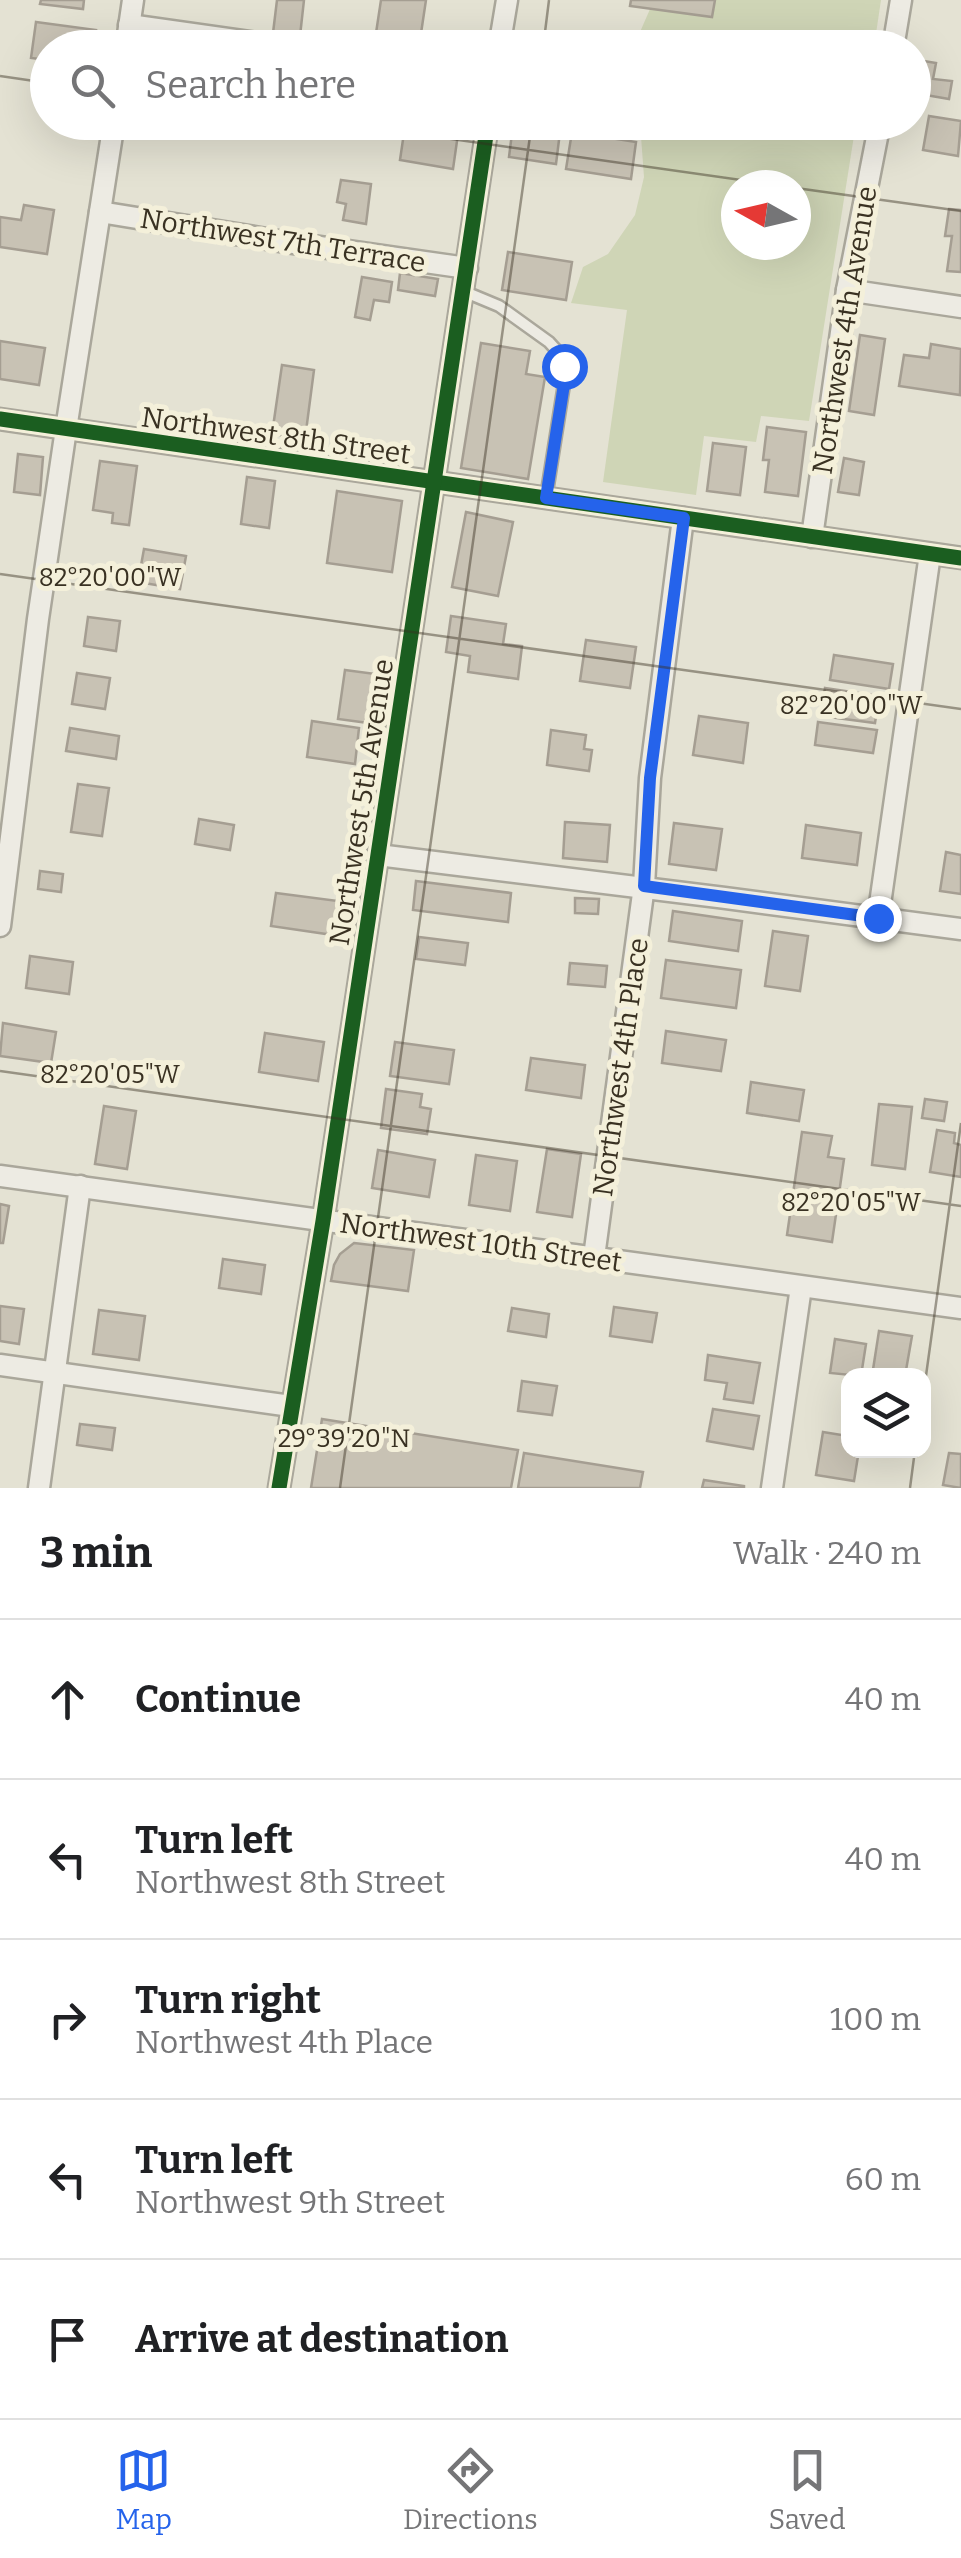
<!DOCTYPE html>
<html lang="en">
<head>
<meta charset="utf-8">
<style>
  body { margin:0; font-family:Bitter,serif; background:#f6f6f6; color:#202124 }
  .controls { position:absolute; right:30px; bottom:30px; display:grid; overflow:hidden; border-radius:20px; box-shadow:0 10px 40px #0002 }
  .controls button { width:90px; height:90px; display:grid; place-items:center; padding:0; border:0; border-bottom:2px solid #e0e0e0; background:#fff; color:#202124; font:50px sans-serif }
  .compass { position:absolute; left:721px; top:170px; width:90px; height:90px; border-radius:50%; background:#fff; box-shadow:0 10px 40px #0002; rotate:278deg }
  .stop { position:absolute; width:30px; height:30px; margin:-22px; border:8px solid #2563eb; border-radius:50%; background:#fff }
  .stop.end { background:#2563eb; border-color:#fff; box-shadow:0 2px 10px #0008 }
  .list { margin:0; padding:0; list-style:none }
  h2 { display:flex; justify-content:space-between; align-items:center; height:130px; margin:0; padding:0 40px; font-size:42px }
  h2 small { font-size:32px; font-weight:400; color:#757577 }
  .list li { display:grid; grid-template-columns:65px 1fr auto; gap:30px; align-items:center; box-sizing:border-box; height:160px; padding:0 40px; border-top:2px solid #e0e0e0 }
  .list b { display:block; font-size:38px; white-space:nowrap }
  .list p { margin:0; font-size:32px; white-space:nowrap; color:#757577 }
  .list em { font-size:32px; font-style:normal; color:#757577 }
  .icon { flex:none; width:55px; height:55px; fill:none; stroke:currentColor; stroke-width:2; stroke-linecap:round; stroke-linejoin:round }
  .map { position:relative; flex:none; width:961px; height:1488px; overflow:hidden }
  .search { position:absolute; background:#fff; box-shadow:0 10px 40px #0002; left:30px; right:30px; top:30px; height:110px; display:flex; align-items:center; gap:25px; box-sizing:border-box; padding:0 35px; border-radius:55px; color:#757577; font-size:38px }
  .sheet { height:930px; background:#fff }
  nav { display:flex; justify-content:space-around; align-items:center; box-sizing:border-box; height:140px; border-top:2px solid #e0e0e0; background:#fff; font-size:28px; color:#757577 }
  nav a { display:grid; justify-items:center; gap:5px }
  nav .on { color:#2563eb }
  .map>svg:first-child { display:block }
  .green { fill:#cfd5b6; fill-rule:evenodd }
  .building { fill:#c8c2b4; stroke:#a59e92; stroke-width:2.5 }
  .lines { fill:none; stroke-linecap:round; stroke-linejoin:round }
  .service-casing { stroke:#aaa79b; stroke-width:15 }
  .minor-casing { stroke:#aaa79b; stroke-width:25 }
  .service { stroke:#edebe3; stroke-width:10 }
  .minor { stroke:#edebe3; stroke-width:20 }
  .cycleway-casing { stroke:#f4f0da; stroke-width:21 }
  .cycleway { stroke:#1b5e20; stroke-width:15 }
  .route { stroke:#2563eb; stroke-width:12 }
  .ticks { fill:none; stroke:#393122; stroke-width:2.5; stroke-opacity:0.45 }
  .labels { text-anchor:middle; stroke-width:10; stroke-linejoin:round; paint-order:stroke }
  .street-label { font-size:28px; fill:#393122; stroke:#f4f0da }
  .ticks-label { font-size:25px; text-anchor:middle; fill:#393122; stroke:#f4f0da; stroke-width:10; stroke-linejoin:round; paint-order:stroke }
</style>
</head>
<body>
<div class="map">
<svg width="961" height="1488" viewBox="0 0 961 1488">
  <rect width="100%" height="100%" fill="#e4e2d3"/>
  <!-- green -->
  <g class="green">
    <polygon points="654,0 881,0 874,47 816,40 814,48 633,48"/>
    <path d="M 640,123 L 856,123 L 809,421 L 761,416 L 756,442 L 704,436 L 696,495 L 603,482 L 627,310 L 571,303 L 583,267 L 608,254 L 635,215 L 644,177 ZM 736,185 L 796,185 L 796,245 L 736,245 Z"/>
  </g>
  <!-- building -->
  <g class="building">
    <polygon points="41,0 84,0 83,9 40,4"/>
    <polygon points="277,0 304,0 300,36 273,33"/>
    <polygon points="381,0 426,0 420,40 376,33"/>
    <polygon points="631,0 715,0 712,17 630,6"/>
    <polygon points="36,22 96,30 93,48 48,48 48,60 31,58"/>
    <polygon points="918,60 936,63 933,79 952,81 949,99 914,93"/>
    <polygon points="929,116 961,121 958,156 923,150"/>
    <polygon points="313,122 346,122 345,131 313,126"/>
    <polygon points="513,125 560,132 556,164 509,157"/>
    <polygon points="405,126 458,134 453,169 400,160"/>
    <polygon points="572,132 636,142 631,179 566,169"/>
    <polygon points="341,180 371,184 366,224 343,220 346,204 337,202"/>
    <polygon points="24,205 54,210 47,254 0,247 0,217 21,220"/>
    <polygon points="949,209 961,210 961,272 947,271 952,236 945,236"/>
    <polygon points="508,252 572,262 566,300 502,290"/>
    <polygon points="400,273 438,279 435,296 398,290"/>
    <polygon points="362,277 392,282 389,302 374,300 370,320 355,317"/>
    <polygon points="860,335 885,339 874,415 849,411"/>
    <polygon points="0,341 45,348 39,385 0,379"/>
    <polygon points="481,343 530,351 526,374 545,377 528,479 461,468"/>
    <polygon points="931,344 961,349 960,395 899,386 904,355 929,358"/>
    <polygon points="282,365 314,370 305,439 272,434"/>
    <polygon points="767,427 806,432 798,496 765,492 769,460 763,460"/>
    <polygon points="713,443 746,447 740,495 707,491"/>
    <polygon points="18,454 43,457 40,495 14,492"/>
    <polygon points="844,458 864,462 859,495 838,492"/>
    <polygon points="100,461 137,466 129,525 112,523 113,513 93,510"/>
    <polygon points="247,477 275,481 269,528 241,524"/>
    <polygon points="337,491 402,501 392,572 327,563"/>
    <polygon points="466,512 513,522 498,596 452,587"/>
    <polygon points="144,549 186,556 180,589 138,582"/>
    <polygon points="451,616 506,624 503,644 522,646 518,679 468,672 470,656 446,652"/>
    <polygon points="88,617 120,621 116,651 84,646"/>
    <polygon points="586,640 636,647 630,688 580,681"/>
    <polygon points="834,655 893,664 889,689 830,680"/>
    <polygon points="345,670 383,675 376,724 338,719"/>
    <polygon points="77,673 110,678 105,709 72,704"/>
    <polygon points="825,688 879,696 875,723 821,716"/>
    <polygon points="699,716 748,723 743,763 693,755"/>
    <polygon points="312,721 359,728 355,764 307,757"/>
    <polygon points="818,722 877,730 873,753 815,745"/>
    <polygon points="70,728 119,736 116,759 66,751"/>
    <polygon points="551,730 586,735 584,749 592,750 589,771 547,765"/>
    <polygon points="78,784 109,788 102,836 71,832"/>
    <polygon points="199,819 234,825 230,850 195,844"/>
    <polygon points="565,822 610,825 607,862 563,858"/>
    <polygon points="674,823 722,829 716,870 669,864"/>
    <polygon points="806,825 861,833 857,865 802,858"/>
    <polygon points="946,852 961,855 961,894 940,891"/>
    <polygon points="40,871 63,874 61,892 38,889"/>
    <polygon points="416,881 511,893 508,922 413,910"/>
    <polygon points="276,893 338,901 333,935 271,926"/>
    <polygon points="575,898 599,899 598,914 575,913"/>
    <polygon points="673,911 742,921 738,951 669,941"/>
    <polygon points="773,931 808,936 800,991 765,986"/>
    <polygon points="419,937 468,943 465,965 416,959"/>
    <polygon points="30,956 73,962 69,994 26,988"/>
    <polygon points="666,960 741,970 736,1008 661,998"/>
    <polygon points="570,963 607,966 605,987 568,984"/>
    <polygon points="3,1023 56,1032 51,1063 0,1056"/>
    <polygon points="666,1031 726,1040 721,1071 662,1063"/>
    <polygon points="265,1033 324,1042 318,1081 259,1072"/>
    <polygon points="395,1042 454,1050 449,1084 390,1076"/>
    <polygon points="531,1058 585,1065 581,1098 526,1090"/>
    <polygon points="751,1082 804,1090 799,1121 747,1113"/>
    <polygon points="386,1089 422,1094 420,1107 431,1109 427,1134 381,1128"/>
    <polygon points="925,1099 947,1102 944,1121 922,1118"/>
    <polygon points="879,1104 912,1107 905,1169 872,1165"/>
    <polygon points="104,1106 136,1111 127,1169 95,1164"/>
    <polygon points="937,1130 955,1133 954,1143 961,1145 961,1177 930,1172"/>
    <polygon points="802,1132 832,1136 828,1157 844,1159 832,1242 787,1235"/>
    <polygon points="547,1149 581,1154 572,1217 537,1212"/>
    <polygon points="378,1150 435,1160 429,1197 372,1188"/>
    <polygon points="476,1155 517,1161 510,1211 469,1205"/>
    <polygon points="0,1204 9,1206 3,1243 0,1243"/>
    <polygon points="354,1243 414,1250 408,1291 331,1281 334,1265 340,1254"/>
    <polygon points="223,1259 265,1265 261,1294 219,1288"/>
    <polygon points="0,1306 24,1309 19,1344 0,1341"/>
    <polygon points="614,1307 657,1313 652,1342 610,1336"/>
    <polygon points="512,1308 549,1314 546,1337 508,1331"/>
    <polygon points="99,1310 145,1316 139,1360 93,1354"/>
    <polygon points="879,1331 912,1336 905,1376 872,1376"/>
    <polygon points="835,1339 866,1344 861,1376 830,1373"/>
    <polygon points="708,1355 760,1363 753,1403 724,1399 727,1383 705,1380"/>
    <polygon points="522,1381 557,1386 552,1415 518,1411"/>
    <polygon points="713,1409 759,1416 753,1449 707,1441"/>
    <polygon points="322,1419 518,1450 511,1488 311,1488"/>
    <polygon points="80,1424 115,1428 112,1450 77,1445"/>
    <polygon points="823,1432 848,1436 848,1450 859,1450 854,1481 816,1475"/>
    <polygon points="524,1453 643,1472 640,1488 518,1488"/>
    <polygon points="949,1453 961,1454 961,1488 943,1485"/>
    <polygon points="704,1480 744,1486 744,1488 702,1488"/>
  </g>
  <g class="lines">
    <!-- service casing -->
    <g class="service-casing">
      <polyline id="service" points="463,291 499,306 549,342 559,353 564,365 565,378 546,498"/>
    </g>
    <!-- minor casing -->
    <g class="minor-casing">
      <g id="minor">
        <polyline points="129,25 292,48"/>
        <polyline points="126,48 133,0"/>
        <polyline points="499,48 507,0"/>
        <polyline points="893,48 901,0"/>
        <polyline points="100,212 279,241 467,268"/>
        <polyline points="847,290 961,307"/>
        <polyline points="0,419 961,558"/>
        <polyline points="812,537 847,290 880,122"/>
        <path d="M 378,855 C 572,878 767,903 961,929"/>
        <polyline points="878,918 930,554"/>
        <polyline points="0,926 38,619 66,429 114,122"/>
        <polyline points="0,1176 961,1308"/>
        <polyline points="594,1257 644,886 650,778 683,518"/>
        <polyline points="0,1365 291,1406"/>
        <polyline points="39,1488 80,1186"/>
        <polyline points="279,1488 323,1221 488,122"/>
        <polyline points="772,1488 801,1287"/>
      </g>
    </g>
    <!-- service -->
    <use href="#service" class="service"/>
    <!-- minor -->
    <use href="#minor" class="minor"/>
    <!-- cycleway casing -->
    <g class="cycleway-casing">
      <g id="cycleway">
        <polyline points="0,419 961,558"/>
        <polyline points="279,1488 323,1221 488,122"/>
      </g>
    </g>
    <!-- cycleway -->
    <use href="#cycleway" class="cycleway"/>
  </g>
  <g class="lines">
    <!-- route -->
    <polyline class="route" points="564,366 565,378 546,498 684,518 650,778 644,886 878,918"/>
  </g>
  <!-- ticks -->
  <path class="ticks" d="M 543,48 L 549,0M 0,76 L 48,83M 331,122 L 776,185M 796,188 L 961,211M 0,574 L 961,709M 0,1071 L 961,1206M 924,1390 L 961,1123M 340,1488 L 532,122M 910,1488 L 915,1450"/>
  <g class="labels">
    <!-- street labels -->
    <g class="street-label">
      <text transform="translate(283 240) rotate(9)" y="10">Northwest 7th Terrace</text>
      <text transform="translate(844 330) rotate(-81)" y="10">Northwest 4th Avenue</text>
      <text transform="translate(276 435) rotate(8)" y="10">Northwest 8th Street</text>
      <text transform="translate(361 802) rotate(-81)" y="10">Northwest 5th Avenue</text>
      <text transform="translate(620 1067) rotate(-82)" y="10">Northwest 4th Place</text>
      <text transform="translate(481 1242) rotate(8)" y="10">Northwest 10th Street</text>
    </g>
  </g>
  <g class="ticks-label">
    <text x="110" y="586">82°20'00"W</text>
    <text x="851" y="714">82°20'00"W</text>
    <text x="110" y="1083">82°20'05"W</text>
    <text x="851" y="1211">82°20'05"W</text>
    <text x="344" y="1447">29°39'20"N</text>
  </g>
</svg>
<div class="controls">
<button><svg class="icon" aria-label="layers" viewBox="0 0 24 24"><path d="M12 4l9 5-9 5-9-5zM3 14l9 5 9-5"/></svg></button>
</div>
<svg class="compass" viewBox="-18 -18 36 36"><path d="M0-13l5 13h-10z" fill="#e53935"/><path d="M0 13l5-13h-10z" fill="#757577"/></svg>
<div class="stop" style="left:564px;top:366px"></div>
<div class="stop end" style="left:878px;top:918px"></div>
<div class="search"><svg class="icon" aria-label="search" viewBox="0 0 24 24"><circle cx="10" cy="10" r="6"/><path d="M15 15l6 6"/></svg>Search here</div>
</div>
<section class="sheet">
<h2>3 min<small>Walk · 240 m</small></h2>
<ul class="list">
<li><svg class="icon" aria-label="ahead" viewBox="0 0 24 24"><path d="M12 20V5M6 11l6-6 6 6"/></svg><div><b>Continue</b></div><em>40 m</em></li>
<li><svg class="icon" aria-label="left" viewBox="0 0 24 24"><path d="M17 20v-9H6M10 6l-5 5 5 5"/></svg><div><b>Turn left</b><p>Northwest 8th Street</p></div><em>40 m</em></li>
<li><svg class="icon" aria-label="right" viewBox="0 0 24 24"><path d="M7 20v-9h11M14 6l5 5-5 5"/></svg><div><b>Turn right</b><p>Northwest 4th Place</p></div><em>100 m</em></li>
<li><svg class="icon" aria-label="left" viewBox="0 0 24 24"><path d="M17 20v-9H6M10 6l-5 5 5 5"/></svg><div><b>Turn left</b><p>Northwest 9th Street</p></div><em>60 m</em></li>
<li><svg class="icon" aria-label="arrive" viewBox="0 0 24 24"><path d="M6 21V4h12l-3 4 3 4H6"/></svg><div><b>Arrive at destination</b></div></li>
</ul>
</section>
<nav>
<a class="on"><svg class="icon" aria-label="map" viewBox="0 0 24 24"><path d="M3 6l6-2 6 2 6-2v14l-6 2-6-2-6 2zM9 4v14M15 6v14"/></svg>Map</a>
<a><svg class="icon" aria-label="directions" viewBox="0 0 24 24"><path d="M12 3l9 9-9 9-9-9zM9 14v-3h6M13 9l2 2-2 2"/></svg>Directions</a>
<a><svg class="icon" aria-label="saved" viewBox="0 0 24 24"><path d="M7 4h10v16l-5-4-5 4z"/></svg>Saved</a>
</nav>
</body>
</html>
